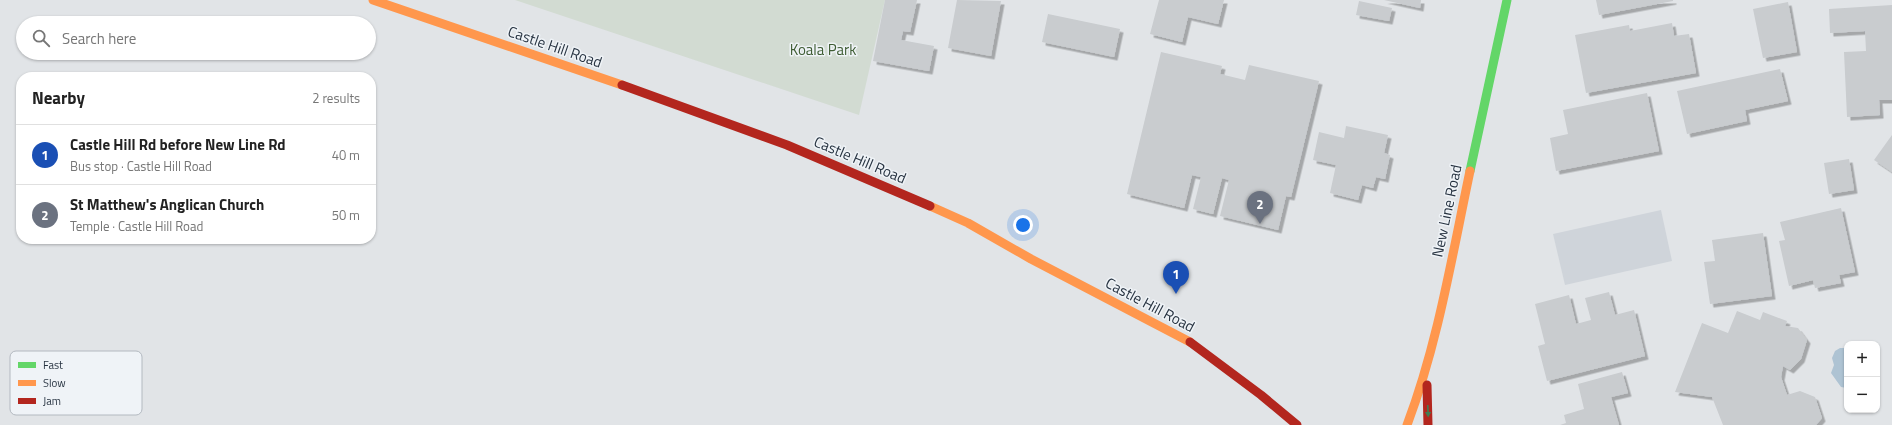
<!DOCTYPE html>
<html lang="en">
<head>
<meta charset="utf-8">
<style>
  body { margin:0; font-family:"Titillium Web",sans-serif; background:#f6f6f6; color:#222 }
  .controls { position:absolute; right:12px; bottom:12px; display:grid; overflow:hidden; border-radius:8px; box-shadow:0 1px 3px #0004 }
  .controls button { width:36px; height:36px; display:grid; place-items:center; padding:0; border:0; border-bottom:1px solid #e0e0e0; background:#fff; color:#222; font:20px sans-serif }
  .you { position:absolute; left:1023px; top:225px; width:14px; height:14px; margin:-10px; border:3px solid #fff; border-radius:50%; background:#1a73e8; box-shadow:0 0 0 6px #1a73e833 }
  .badge { display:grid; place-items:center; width:26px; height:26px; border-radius:50%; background:#68717b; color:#fff; font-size:13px; font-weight:700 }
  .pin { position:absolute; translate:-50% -33px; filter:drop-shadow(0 1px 2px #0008) }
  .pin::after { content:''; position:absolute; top:21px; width:14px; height:12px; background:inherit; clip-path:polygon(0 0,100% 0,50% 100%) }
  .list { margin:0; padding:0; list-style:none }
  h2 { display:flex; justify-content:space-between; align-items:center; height:52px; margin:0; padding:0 16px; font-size:17px }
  h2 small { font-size:13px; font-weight:400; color:#767676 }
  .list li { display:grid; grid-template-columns:26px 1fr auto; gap:12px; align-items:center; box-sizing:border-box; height:60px; padding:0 16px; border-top:1px solid #e0e0e0 }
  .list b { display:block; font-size:15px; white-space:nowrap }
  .list p { margin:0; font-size:13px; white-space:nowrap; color:#767676 }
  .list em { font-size:13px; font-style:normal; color:#767676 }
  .icon { flex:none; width:22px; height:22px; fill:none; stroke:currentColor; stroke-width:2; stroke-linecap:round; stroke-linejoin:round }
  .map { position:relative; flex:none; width:1892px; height:425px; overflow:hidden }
  .search { position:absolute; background:#fff; box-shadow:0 1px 3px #0004; left:16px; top:16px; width:360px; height:44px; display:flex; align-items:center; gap:10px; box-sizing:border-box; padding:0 14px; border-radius:22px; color:#767676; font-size:15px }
  .panel { position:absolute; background:#fff; box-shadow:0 1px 3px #0004; left:16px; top:72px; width:360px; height:172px; border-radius:16px }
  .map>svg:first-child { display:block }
  .built { fill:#cfd4da }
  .green { fill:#d2dbd2 }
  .water { fill:#aec3d3 }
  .building { fill:#c9cccf; filter:url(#shadow) }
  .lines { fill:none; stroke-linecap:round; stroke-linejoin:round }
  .fast { stroke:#63d668; stroke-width:9 }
  .slow { stroke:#ff974d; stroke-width:9 }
  .jam { stroke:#b3261e; stroke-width:9 }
  .oneway { fill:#427c53 }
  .labels { text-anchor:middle; stroke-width:3; stroke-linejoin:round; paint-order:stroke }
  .street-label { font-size:15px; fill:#273341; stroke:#eff3f7 }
  .park-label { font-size:15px; fill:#3f5d34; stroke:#eff3f7 }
  .key { fill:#eff3f7; stroke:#b3b9c0; stroke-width:1 }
  .key-label { font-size:11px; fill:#273341 }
</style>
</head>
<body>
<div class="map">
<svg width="1892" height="425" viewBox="0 0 1892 425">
  <defs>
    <filter id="shadow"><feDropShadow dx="3.5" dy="3.5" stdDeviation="0" flood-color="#0004"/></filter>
  </defs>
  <rect width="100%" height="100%" fill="#e1e4e7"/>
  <!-- built -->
  <polygon class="built" points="1661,210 1672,261 1565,285 1553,234"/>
  <!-- green -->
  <polygon class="green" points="515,0 885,0 859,115"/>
  <!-- water -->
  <polygon class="water" points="1840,348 1847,348 1847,388 1841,387 1831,373 1834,365 1832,358 1835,351"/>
  <!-- building -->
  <g class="building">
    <polygon points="885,0 917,0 910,32 903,31 901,40 934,46 929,71 873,61"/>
    <polygon points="957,0 1001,1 991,56 948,48"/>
    <polygon points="1159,0 1224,0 1218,24 1188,17 1182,42 1150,34"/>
    <polygon points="1384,0 1421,0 1420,8"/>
    <polygon points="1596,0 1673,0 1673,1 1599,15"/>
    <polygon points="1359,1 1392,8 1389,21 1356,15"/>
    <polygon points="1788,2 1797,52 1763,58 1753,9"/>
    <polygon points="1892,5 1892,100 1879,100 1880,115 1847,117 1844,52 1866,51 1865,31 1830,33 1829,9"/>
    <polygon points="1048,14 1120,29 1114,57 1042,42"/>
    <polygon points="1672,23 1674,36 1689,34 1696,73 1586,93 1575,35 1629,25 1630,31"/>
    <polygon points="1161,52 1222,66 1220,74 1245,80 1249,65 1319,81 1291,197 1286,196 1278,230 1220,216 1229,180 1222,178 1213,214 1193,209 1201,177 1192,175 1184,208 1127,194"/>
    <polygon points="1780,69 1788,101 1745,110 1747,121 1687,134 1677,91"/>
    <polygon points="1647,93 1659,151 1556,171 1550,138 1568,134 1563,110"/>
    <polygon points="1346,126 1388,135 1384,153 1390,155 1385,179 1376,177 1373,188 1362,185 1358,200 1330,193 1336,165 1313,160 1319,132 1344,138"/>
    <polygon points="1892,135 1892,172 1874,160"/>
    <polygon points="1849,159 1854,190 1829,194 1824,163"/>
    <polygon points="1841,208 1855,272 1839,275 1841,283 1815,288 1813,280 1789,286 1779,241 1785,240 1780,222"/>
    <polygon points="1763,233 1772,296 1710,304 1704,262 1715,261 1712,240"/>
    <polygon points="1609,292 1615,315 1634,310 1645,356 1547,381 1538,346 1545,344 1535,304 1569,295 1576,324 1591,320 1585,298"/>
    <polygon points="1737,311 1760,320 1763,312 1787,321 1785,326 1798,328 1807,340 1801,359 1790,370 1783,366 1781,377 1787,395 1800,391 1815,397 1822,418 1816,425 1723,425 1712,397 1675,392 1702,323 1728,333"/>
    <polygon points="1622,372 1628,393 1611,397 1619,425 1560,425 1566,423 1564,415 1584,409 1578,384"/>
  </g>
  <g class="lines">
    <!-- fast -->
    <polyline class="fast" points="1470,171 1507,0"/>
    <!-- slow -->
    <g class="slow">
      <polyline points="373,0 622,85"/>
      <polyline points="930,206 968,223 1031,259 1190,342"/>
      <path d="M 1407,425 C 1438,343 1452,256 1470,171"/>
    </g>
    <!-- jam -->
    <g class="jam">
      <polyline points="622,85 787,145 930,206"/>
      <polyline points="1190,342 1261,395 1297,425"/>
      <polyline points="1427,385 1428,425"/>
    </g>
  </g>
  <!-- one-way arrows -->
  <defs><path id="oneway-solid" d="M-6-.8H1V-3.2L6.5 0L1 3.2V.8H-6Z"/></defs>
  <use class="oneway" href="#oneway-solid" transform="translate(1428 411) rotate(88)"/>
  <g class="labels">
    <!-- street labels -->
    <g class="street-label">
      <text transform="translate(555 47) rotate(19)" y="5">Castle Hill Road</text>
      <text transform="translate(860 160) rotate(23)" y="5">Castle Hill Road</text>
      <text transform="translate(1447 211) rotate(-78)" y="5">New Line Road</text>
      <text transform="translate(1150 305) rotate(28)" y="5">Castle Hill Road</text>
    </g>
    <!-- park labels -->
    <g class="park-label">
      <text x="823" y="55">Koala Park</text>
    </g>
  </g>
  <!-- legend -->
  <rect x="10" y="351" width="132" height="64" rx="6" class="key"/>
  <rect x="18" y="362" width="18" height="6" fill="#63d668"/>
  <rect x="18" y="380" width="18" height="6" fill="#ff974d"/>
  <rect x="18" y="398" width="18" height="6" fill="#b3261e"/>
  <g class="key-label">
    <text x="43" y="369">Fast</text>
    <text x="43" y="387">Slow</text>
    <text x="43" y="405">Jam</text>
  </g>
</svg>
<div class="controls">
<button>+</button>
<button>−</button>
</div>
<div class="you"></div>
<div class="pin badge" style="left:1176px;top:294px;background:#1a4fb4">1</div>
<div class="pin badge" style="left:1260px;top:224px;background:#6b7280">2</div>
<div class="search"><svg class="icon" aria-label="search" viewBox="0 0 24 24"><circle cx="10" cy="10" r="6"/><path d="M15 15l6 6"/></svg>Search here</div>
<section class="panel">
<h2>Nearby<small>2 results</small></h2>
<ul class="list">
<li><span class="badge" style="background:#1a4fb4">1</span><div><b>Castle Hill Rd before New Line Rd</b><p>Bus stop · Castle Hill Road</p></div><em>40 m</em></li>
<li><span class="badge" style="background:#6b7280">2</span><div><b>St Matthew's Anglican Church</b><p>Temple · Castle Hill Road</p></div><em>50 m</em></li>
</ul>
</section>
</div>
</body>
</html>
